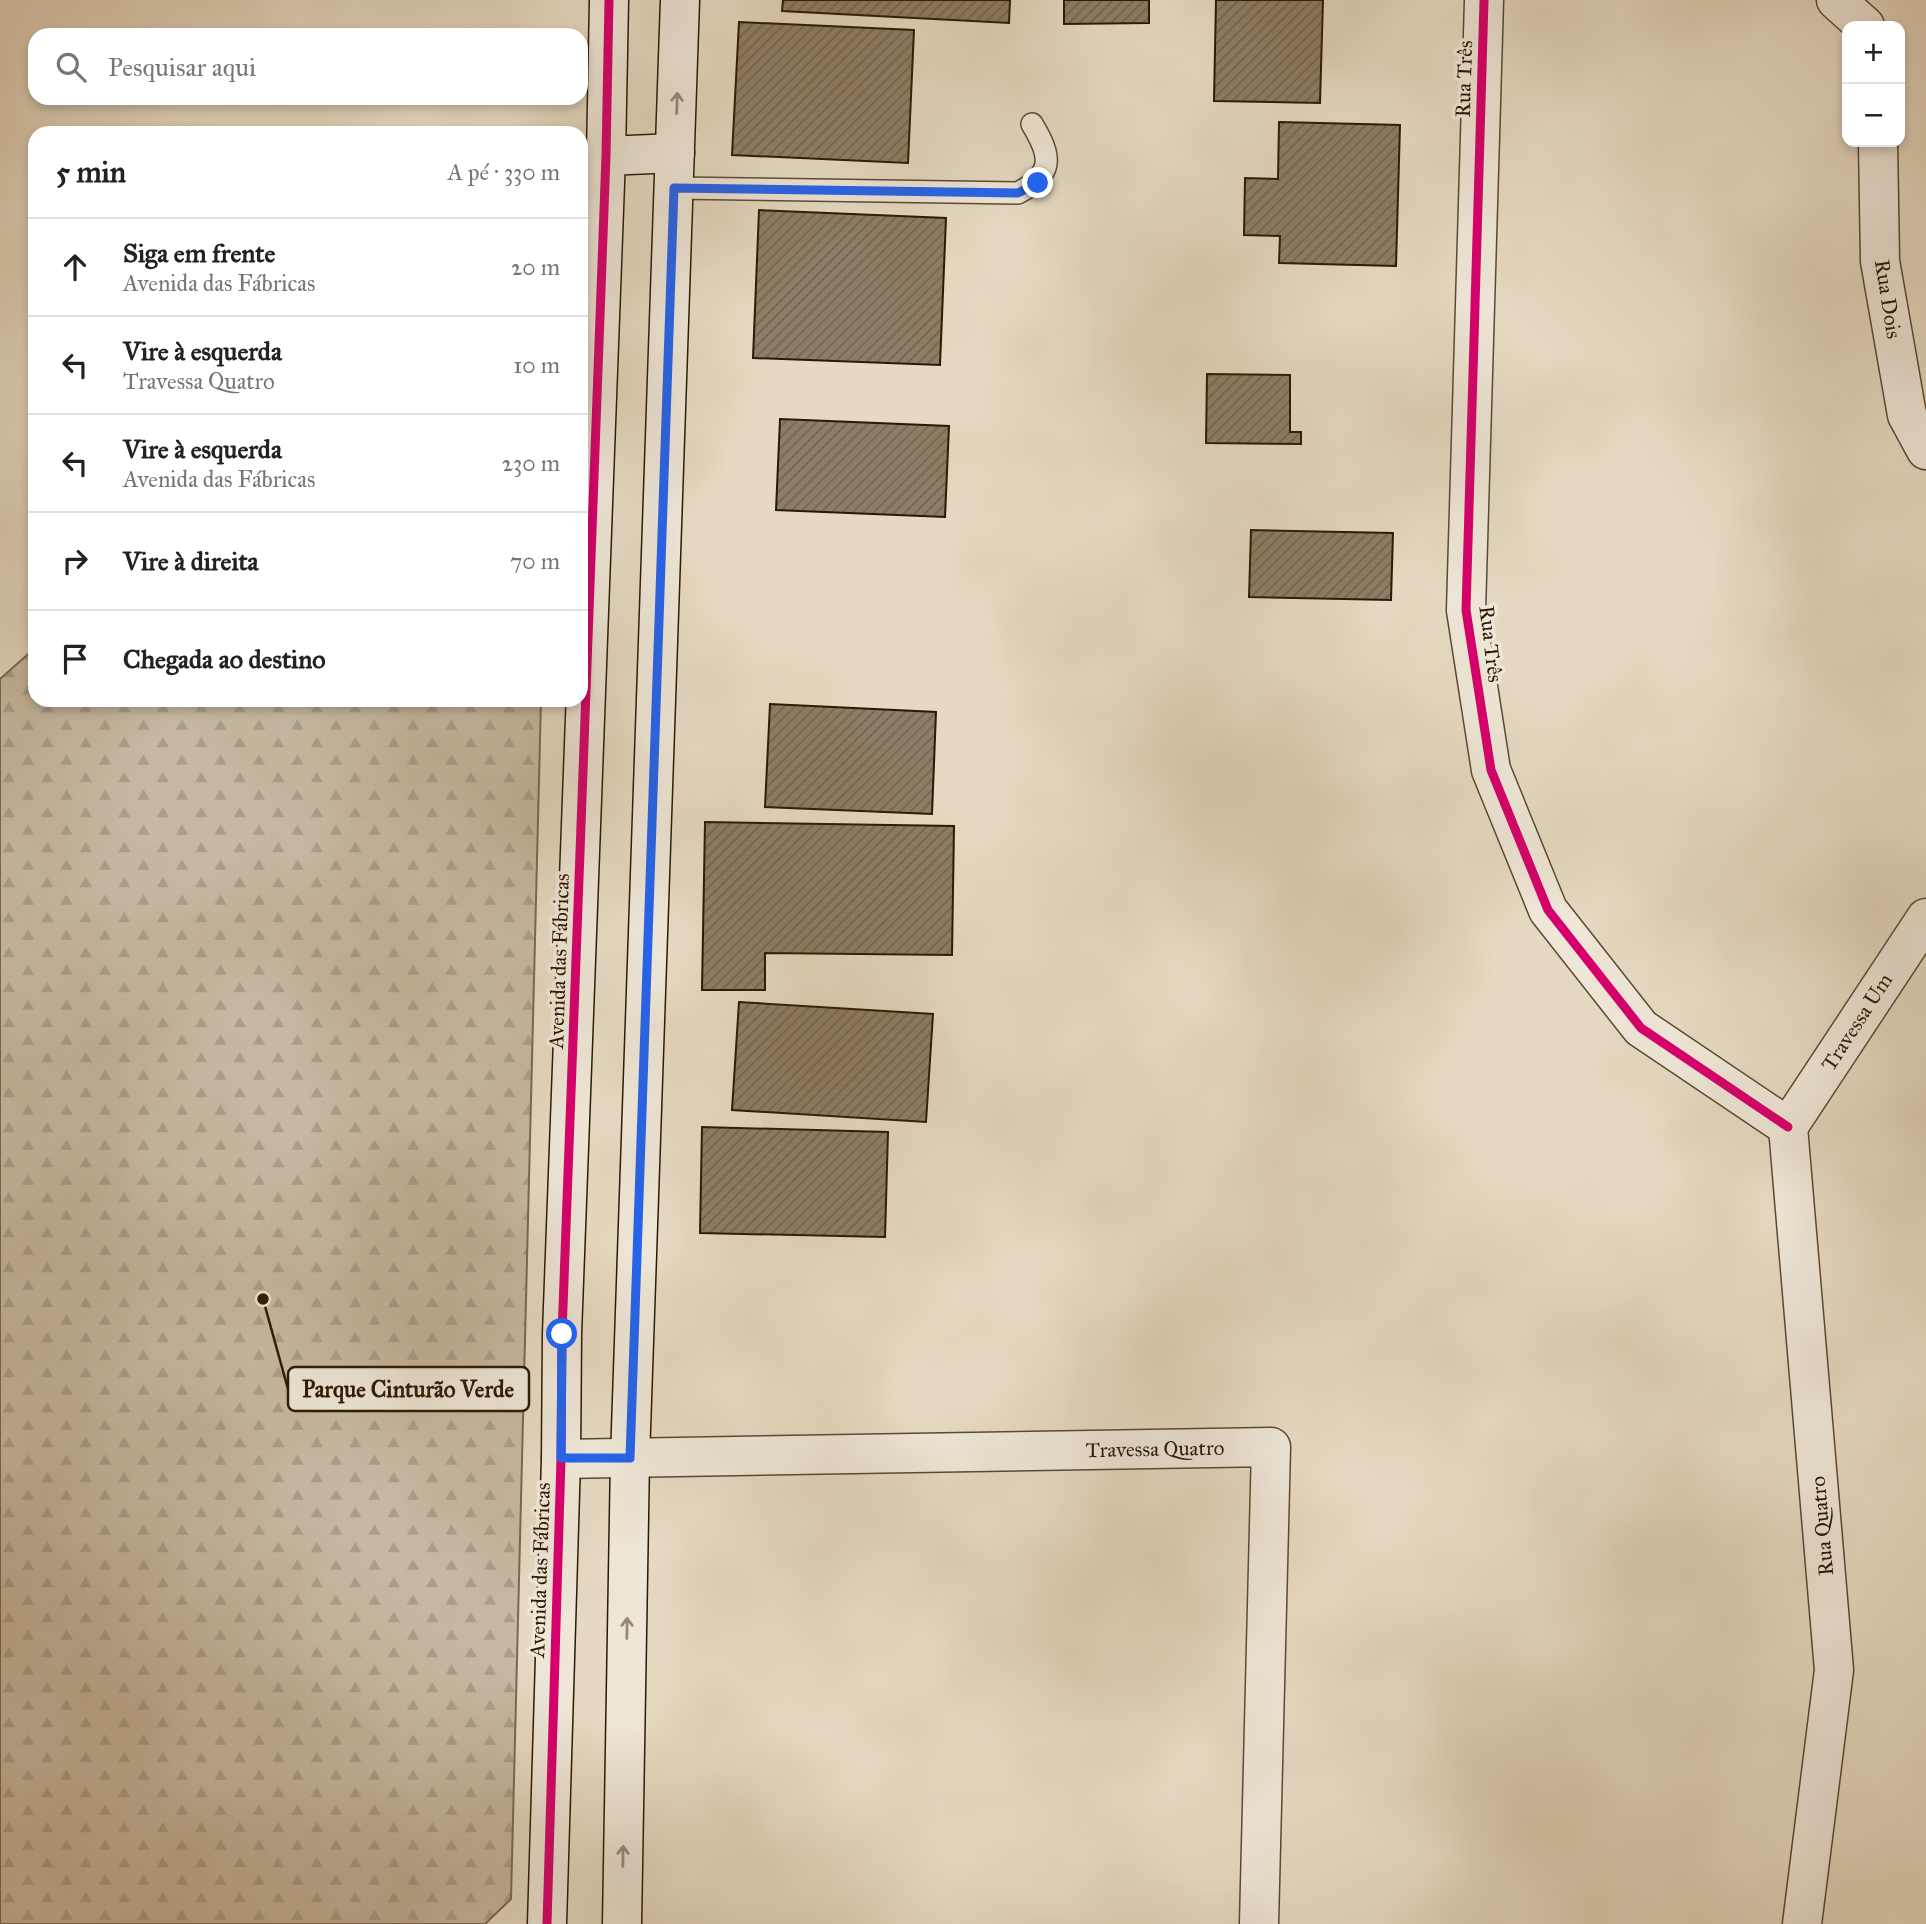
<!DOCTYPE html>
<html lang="pt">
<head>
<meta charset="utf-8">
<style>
  body { margin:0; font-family:"IM FELL Great Primer",serif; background:#f2f2f2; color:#222 }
  .controls { position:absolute; right:21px; top:21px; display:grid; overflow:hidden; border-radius:14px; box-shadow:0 4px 10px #0003 }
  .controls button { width:63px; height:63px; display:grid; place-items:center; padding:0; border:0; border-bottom:2px solid #e0e0e0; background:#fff; color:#222; font:35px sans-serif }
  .stop { position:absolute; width:21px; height:21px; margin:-16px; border:5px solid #2563eb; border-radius:50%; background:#fff }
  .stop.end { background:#2563eb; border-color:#fff; box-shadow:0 2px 7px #0008 }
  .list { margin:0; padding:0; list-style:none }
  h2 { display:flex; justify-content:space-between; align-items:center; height:91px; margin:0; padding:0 28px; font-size:30px }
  h2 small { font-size:23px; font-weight:400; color:#767676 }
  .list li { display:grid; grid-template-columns:46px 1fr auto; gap:21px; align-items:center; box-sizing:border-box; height:98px; padding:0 28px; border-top:2px solid #e0e0e0 }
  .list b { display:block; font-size:26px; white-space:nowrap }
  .list p { margin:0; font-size:23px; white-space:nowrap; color:#767676 }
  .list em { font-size:23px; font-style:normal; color:#767676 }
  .icon { flex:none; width:38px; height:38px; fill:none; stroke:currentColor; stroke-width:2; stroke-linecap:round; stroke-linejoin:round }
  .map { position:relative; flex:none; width:1926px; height:1924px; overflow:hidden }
  .search { position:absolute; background:#fff; box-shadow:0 4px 10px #0003; left:28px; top:28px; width:560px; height:77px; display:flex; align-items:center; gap:18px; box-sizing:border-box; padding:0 24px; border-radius:21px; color:#767676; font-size:26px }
  .panel { position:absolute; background:#fff; box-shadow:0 4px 10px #0003; left:28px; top:126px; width:560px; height:581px; border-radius:21px }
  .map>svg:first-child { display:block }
  .forest { fill:url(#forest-firs); stroke:#7a6852; stroke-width:2 }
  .building { fill:url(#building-hatch); stroke:#2d1902; stroke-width:2 }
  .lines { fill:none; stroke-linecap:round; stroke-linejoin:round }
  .lane-casing { stroke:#5b4932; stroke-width:24 }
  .street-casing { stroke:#5b4932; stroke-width:41 }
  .secondary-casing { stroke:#2d1902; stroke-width:41 }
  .lane { stroke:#eee6d7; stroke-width:21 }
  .street { stroke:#eee6d7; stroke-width:38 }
  .secondary { stroke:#eee6d7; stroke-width:38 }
  .cycleway-casing { stroke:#eee6d7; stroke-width:13 }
  .cycleway { stroke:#d6006c; stroke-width:9 }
  .oneway { stroke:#978a77 }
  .route { stroke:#2563eb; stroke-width:9 }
  .labels { text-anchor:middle; stroke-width:7; stroke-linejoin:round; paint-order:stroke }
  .street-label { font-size:21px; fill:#2d1902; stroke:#eee6d7 }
  .leader { fill:none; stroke:#2d1902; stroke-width:2.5 }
  .callout-dot { fill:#2d1902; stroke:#eee6d7; stroke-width:2.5 }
  .callout { fill:#eee6d7; stroke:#2d1902; stroke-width:2.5 }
  .callout-label { font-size:23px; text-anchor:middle; font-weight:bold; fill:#2d1902 }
</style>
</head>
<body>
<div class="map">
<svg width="1926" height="1924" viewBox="0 0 1926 1924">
  <defs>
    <pattern id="forest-firs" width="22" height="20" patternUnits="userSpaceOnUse" patternTransform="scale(1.75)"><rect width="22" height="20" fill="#c6b8a1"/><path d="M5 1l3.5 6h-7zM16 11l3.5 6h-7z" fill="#aa9e89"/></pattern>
    <pattern id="building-hatch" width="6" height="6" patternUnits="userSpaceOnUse" patternTransform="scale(1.75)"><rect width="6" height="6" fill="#8d7d65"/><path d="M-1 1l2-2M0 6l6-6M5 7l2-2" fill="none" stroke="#746651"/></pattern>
  </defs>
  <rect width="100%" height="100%" fill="#e5d9c1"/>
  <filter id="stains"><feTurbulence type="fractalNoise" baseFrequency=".00286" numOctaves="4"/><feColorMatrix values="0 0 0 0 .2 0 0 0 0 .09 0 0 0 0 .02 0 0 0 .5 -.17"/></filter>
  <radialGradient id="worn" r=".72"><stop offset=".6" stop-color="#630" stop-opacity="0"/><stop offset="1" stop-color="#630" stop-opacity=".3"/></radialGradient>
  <!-- forest -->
  <polygon class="forest" points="35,648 35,700 541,700 511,1899 485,1924 0,1924 0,679"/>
  <!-- building -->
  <g class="building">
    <polygon points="783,0 1010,0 1009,23 782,11"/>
    <polygon points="1064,0 1149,0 1149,23 1064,24"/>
    <polygon points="1216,0 1323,0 1320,103 1214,101"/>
    <polygon points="739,22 914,30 908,163 732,155"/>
    <polygon points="1279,122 1400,125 1396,266 1279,263 1280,236 1244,235 1245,178 1278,179"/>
    <polygon points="759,210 946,218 940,365 753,358"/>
    <polygon points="1207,374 1290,375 1290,432 1301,432 1301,444 1206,443"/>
    <polygon points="780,419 949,426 945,517 776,510"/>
    <polygon points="1251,530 1393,533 1391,600 1249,597"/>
    <polygon points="770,704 936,712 932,814 765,807"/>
    <polygon points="705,822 954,826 952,955 765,953 765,990 702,990"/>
    <polygon points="739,1002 933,1014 926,1122 732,1110"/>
    <polygon points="702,1127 888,1132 885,1237 700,1233"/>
  </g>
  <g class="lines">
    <!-- lane casing -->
    <g class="lane-casing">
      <path id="lane" d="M 674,188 L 1018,193 C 1054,174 1052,157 1032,124"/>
    </g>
    <!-- street casing -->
    <g class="street-casing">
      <g id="street">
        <polyline points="1836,0 1865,26"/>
        <polyline points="1484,1 1466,610 1491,770 1548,910 1641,1028 1788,1127"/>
        <polyline points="1878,142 1880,261 1907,415 1926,450"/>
        <polyline points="1788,1127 1834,1670 1802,1924"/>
        <polyline points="1788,1127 1926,918"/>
        <polyline points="561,1459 1271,1447 1259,1924"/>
      </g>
    </g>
    <!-- secondary casing -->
    <g class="secondary-casing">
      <g id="secondary">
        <polyline points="606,156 675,153"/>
        <polyline points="547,1924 561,1459 562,1334 606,156 609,0"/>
        <polyline points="622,1924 630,1458 680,0"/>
      </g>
    </g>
    <!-- lane -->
    <use href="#lane" class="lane"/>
    <!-- street -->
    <use href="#street" class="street"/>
    <!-- secondary -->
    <use href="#secondary" class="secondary"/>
    <!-- cycleway casing -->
    <g class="cycleway-casing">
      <g id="cycleway">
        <polyline points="1484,1 1466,610 1491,770 1548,910 1641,1028 1788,1127"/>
        <polyline points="547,1924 561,1459 562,1334 606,156 609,0"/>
      </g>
    </g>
    <!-- cycleway -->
    <use href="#cycleway" class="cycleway"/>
  </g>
  <!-- one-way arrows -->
  <defs><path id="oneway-shaft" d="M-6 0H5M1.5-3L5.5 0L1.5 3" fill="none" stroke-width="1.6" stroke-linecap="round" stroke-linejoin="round" transform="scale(1.75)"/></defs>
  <g class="oneway">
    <use href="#oneway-shaft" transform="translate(677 103) rotate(-88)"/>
    <use href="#oneway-shaft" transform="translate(627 1628) rotate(-89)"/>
    <use href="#oneway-shaft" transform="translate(623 1856) rotate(-89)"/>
  </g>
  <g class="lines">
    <!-- route -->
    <polyline class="route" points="562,1334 561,1458 630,1458 674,188 1018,193 1038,183"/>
  </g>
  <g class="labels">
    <!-- street labels -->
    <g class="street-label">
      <text transform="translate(1464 79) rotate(-88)" y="7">Rua Três</text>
      <text transform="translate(1888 299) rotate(81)" y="7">Rua Dois</text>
      <text transform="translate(1491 644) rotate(83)" y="7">Rua Três</text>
      <text transform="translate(559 961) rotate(-88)" y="7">Avenida das Fábricas</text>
      <text transform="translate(1857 1022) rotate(-57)" y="7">Travessa Um</text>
      <text transform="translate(1155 1449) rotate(-1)" y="7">Travessa Quatro</text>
      <text transform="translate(1822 1526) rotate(-95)" y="7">Rua Quatro</text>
      <text transform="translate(540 1570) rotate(-88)" y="7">Avenida das Fábricas</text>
    </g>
  </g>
  <!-- callouts -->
  <path class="leader" d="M263 1299L288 1389"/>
  <circle class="callout-dot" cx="263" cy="1299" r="7"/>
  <rect class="callout" x="288" y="1367" width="241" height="44" rx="7"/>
  <g class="callout-label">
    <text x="408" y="1397">Parque Cinturão Verde</text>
  </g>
  <rect width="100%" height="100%" filter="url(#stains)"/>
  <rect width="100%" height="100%" fill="url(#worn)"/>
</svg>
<div class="controls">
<button>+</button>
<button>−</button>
</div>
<div class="stop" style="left:562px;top:1334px"></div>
<div class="stop end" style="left:1038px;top:183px"></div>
<div class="search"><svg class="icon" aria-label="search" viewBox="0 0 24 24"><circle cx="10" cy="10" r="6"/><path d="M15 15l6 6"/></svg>Pesquisar aqui</div>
<section class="panel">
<h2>5 min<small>A pé · 330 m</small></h2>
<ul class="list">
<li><svg class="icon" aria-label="ahead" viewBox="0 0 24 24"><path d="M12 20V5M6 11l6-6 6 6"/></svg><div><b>Siga em frente</b><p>Avenida das Fábricas</p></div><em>20 m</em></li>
<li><svg class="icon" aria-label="left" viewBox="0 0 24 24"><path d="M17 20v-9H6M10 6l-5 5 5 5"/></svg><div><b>Vire à esquerda</b><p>Travessa Quatro</p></div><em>10 m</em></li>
<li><svg class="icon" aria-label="left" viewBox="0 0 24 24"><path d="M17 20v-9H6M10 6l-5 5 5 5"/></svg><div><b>Vire à esquerda</b><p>Avenida das Fábricas</p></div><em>230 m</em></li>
<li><svg class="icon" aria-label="right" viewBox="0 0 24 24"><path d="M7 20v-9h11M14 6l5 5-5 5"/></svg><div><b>Vire à direita</b></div><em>70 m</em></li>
<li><svg class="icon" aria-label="arrive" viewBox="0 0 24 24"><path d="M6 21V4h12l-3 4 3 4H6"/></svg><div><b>Chegada ao destino</b></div></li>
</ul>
</section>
</div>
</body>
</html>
